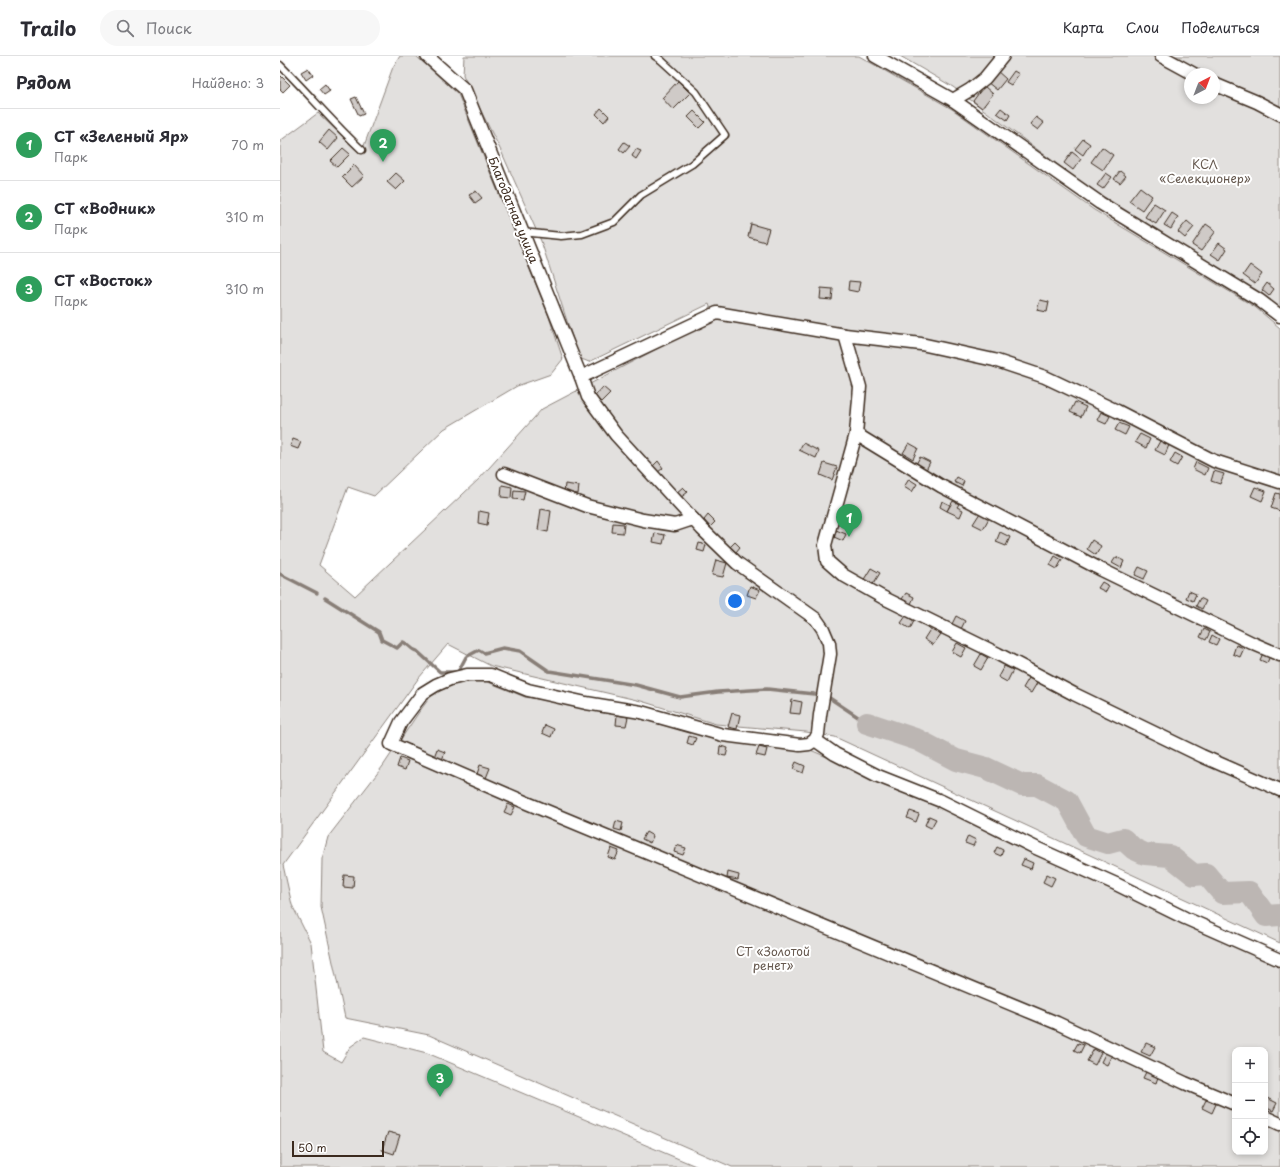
<!DOCTYPE html>
<html lang="ru">
<head>
<meta charset="utf-8">
<style>
  body { margin:0; font-family:"Playpen Sans",sans-serif; background:#f7f7f7; color:#2b2b33 }
  .controls { position:absolute; right:12px; bottom:12px; display:grid; overflow:hidden; border-radius:8px; box-shadow:0 2px 6px #0003 }
  .controls button { width:36px; height:36px; display:grid; place-items:center; padding:0; border:0; border-bottom:1px solid #e1e1e2; background:#fff; color:#2b2b33; font:20px sans-serif }
  .compass { position:absolute; left:904px; top:12px; width:36px; height:36px; border-radius:50%; background:#fff; box-shadow:0 2px 6px #0003; rotate:42deg }
  .scale { position:absolute; left:12px; bottom:10px; width:92px; box-sizing:border-box; padding-left:4px; border:2px solid #3b2a1e; border-top:0; font-size:11px; line-height:14px; white-space:nowrap; color:#3b2a1e; -webkit-text-stroke:3px #fff; paint-order:stroke }
  .you { position:absolute; left:455px; top:545px; width:14px; height:14px; margin:-10px; border:3px solid #fff; border-radius:50%; background:#1a73e8; box-shadow:0 0 0 6px #1a73e833 }
  .badge { display:grid; place-items:center; width:26px; height:26px; border-radius:50%; background:#111827; color:#fff; font-size:13px; font-weight:700 }
  .pin { position:absolute; translate:-50% -33px; filter:drop-shadow(0 1px 2px #0008) }
  .pin::after { content:''; position:absolute; top:21px; width:14px; height:12px; background:inherit; clip-path:polygon(0 0,100% 0,50% 100%) }
  .list { margin:0; padding:0; list-style:none }
  h2 { display:flex; justify-content:space-between; align-items:center; height:52px; margin:0; padding:0 16px; font-size:17px }
  h2 small { font-size:13px; font-weight:400; color:#7c7c81 }
  .list li { display:grid; grid-template-columns:26px 1fr auto; gap:12px; align-items:center; box-sizing:border-box; height:72px; padding:0 16px; border-top:1px solid #e1e1e2 }
  .list b { display:block; font-size:15px; white-space:nowrap }
  .list p { margin:0; font-size:13px; white-space:nowrap; color:#7c7c81 }
  .list em { font-size:13px; font-style:normal; color:#7c7c81 }
  .icon { flex:none; width:22px; height:22px; fill:none; stroke:currentColor; stroke-width:2; stroke-linecap:round; stroke-linejoin:round }
  .map { position:relative; flex:none; width:1000px; height:1111px; overflow:hidden }
  header { display:flex; align-items:center; gap:24px; box-sizing:border-box; height:56px; padding:0 20px; background:#fff; border-bottom:1px solid #e1e1e2 }
  header strong { font-size:19px }
  nav { display:flex; gap:22px; margin-inline-start:auto; font-size:14px }
  .search { width:280px; height:36px; background:#f7f7f7; display:flex; align-items:center; gap:10px; box-sizing:border-box; padding:0 14px; border-radius:22px; color:#7c7c81; font-size:15px }
  main { display:flex }
  aside { flex:1; background:#fff }
  .map>svg:first-child { display:block }
  .green { fill:#e2e0de; stroke:#8e857e; fill-rule:evenodd }
  .lines { fill:none; stroke-linecap:round; stroke-linejoin:round }
  .stream { stroke:#887e77; stroke-width:3.5 }
  .river { stroke:#bcb6b3; stroke-width:22 }
  .building { fill:#cfcac7; stroke:#3b2a1e }
  .lane-casing { stroke:#3b2a1e; stroke-width:9 }
  .street-casing { stroke:#3b2a1e; stroke-width:15 }
  .lane { stroke:#fff; stroke-width:6 }
  .street { stroke:#fff; stroke-width:12 }
  .labels { text-anchor:middle; stroke-width:4; stroke-linejoin:round; paint-order:stroke }
  .park-label { font-size:12px; fill:#65584e; stroke:#fff }
  .street-label { font-size:12px; fill:#3b2a1e; stroke:#fff }
</style>
</head>
<body>
<header>
<strong>Trailo</strong>
<div class="search"><svg class="icon" aria-label="search" viewBox="0 0 24 24"><circle cx="10" cy="10" r="6"/><path d="M15 15l6 6"/></svg>Поиск</div>
<nav><a>Карта</a><a>Слои</a><a>Поделиться</a></nav>
</header>
<main>
<aside>
<h2>Рядом<small>Найдено: 3</small></h2>
<ul class="list">
<li><span class="badge" style="background:#2e9e5b">1</span><div><b>СТ «Зеленый Яр»</b><p>Парк</p></div><em>70 m</em></li>
<li><span class="badge" style="background:#2e9e5b">2</span><div><b>СТ «Водник»</b><p>Парк</p></div><em>310 m</em></li>
<li><span class="badge" style="background:#2e9e5b">3</span><div><b>СТ «Восток»</b><p>Парк</p></div><em>310 m</em></li>
</ul>
</aside>
<div class="map">
<svg width="1000" height="1111" viewBox="0 0 1000 1111">
  <rect width="100%" height="100%" fill="#fff"/>
  <filter id="ink" filterUnits="userSpaceOnUse"><feTurbulence type="fractalNoise" baseFrequency=".025" numOctaves="2"/><feDisplacementMap in="SourceGraphic" scale="8" xChannelSelector="R" yChannelSelector="G"/><feConvolveMatrix kernelMatrix="1 2 1 2 8 2 1 2 1" color-interpolation-filters="sRGB"/></filter>
  <g filter="url(#ink)">
    <!-- green -->
    <g class="green">
      <polygon points="120,0 136,0 178,38 268,258 283,303 271,318 237,330 164,373 94,440 68,431 39,509 75,540 200,422 262,353 434,263 429,248 309,306 299,302 261,185 222,97 183,19 184,0 579,0 672,53 814,154 975,251 1000,272 1000,887 555,681 526,676 436,668 361,645 211,610 168,588 138,623 3,809 12,849 31,887 43,996 61,1006 70,991 84,981 147,997 418,1111 0,1111 0,85 38,57 81,98 113,11"/>
      <path d="M 620,0 L 1000,0 L 1000,254 L 957,224 L 812,134 L 673,31 ZM 910,18 L 934,18 L 934,42 L 910,42 Z"/>
      <path d="M 203,624 L 245,641 L 328,654 L 436,683 L 526,692 L 655,748 L 1000,908 L 1000,1111 L 452,1111 L 149,979 L 65,962 L 41,851 L 42,803 L 48,781 L 103,710 L 139,656 L 154,636 L 176,628 ZM 955,994 L 985,994 L 985,1096 L 955,1096 Z"/>
    </g>
    <g class="lines">
      <!-- stream -->
      <g class="stream">
        <polyline points="0,518 37,537"/>
        <path d="M 45,542 L 99,576 L 102,584 L 117,592 L 123,586 C 129,588 131,594 137,595 L 160,616 L 178,616 L 186,601 L 199,594 L 204,597 L 223,592 L 240,595 L 269,615 L 356,629 L 400,641 L 438,636 L 487,633 L 534,638"/>
        <polyline points="548,641 587,667"/>
      </g>
      <!-- river -->
      <polyline class="river" points="587,667 638,684 676,704 706,712 742,729 757,729 787,745 806,780 828,787 843,783 854,793 865,798 890,800 914,819 926,818 942,837 969,836 986,860 1000,859"/>
    </g>
    <!-- building -->
    <g class="building">
      <polygon points="28,12 33,19 26,24 21,16"/>
      <polygon points="716,14 726,23 717,34 707,26"/>
      <polygon points="734,15 739,18 731,29 726,26"/>
      <polygon points="0,19 10,29 3,36 0,33"/>
      <polygon points="398,25 410,37 393,54 382,42"/>
      <polygon points="45,28 50,35 44,39 39,33"/>
      <polygon points="704,30 713,38 702,52 693,45"/>
      <polygon points="76,41 84,58 79,60 71,43"/>
      <polygon points="321,52 329,60 324,66 316,58"/>
      <polygon points="721,52 730,59 727,64 717,57"/>
      <polygon points="414,55 425,66 419,72 408,61"/>
      <polygon points="756,61 764,67 758,74 750,68"/>
      <polygon points="49,74 58,82 48,94 39,86"/>
      <polygon points="803,83 810,88 803,99 795,93"/>
      <polygon points="344,86 350,90 344,97 339,93"/>
      <polygon points="822,91 833,99 823,114 811,106"/>
      <polygon points="63,92 70,98 57,111 50,105"/>
      <polygon points="356,93 361,95 356,103 352,100"/>
      <polygon points="792,96 801,103 793,114 784,107"/>
      <polygon points="74,109 84,120 72,131 62,121"/>
      <polygon points="840,115 846,120 840,127 834,123"/>
      <polygon points="116,117 125,125 116,134 107,126"/>
      <polygon points="826,117 832,121 823,133 817,129"/>
      <polygon points="860,131 872,140 862,154 849,145"/>
      <polygon points="196,135 202,142 195,147 189,139"/>
      <polygon points="874,147 885,154 876,168 865,161"/>
      <polygon points="892,157 898,161 891,173 884,169"/>
      <polygon points="907,165 914,171 905,182 898,176"/>
      <polygon points="471,168 489,173 485,186 468,181"/>
      <polygon points="926,168 936,175 921,195 912,189"/>
      <polygon points="939,187 947,193 940,204 931,198"/>
      <polygon points="970,209 982,218 975,228 963,219"/>
      <polygon points="569,225 580,226 578,236 568,234"/>
      <polygon points="987,227 994,233 989,240 982,234"/>
      <polygon points="541,232 553,233 552,244 540,243"/>
      <polygon points="760,244 769,246 767,256 757,254"/>
      <polygon points="323,331 330,337 321,346 315,340"/>
      <polygon points="795,346 806,351 801,361 790,356"/>
      <polygon points="821,356 830,360 826,368 817,364"/>
      <polygon points="839,367 849,371 845,379 835,374"/>
      <polygon points="860,378 870,383 866,392 855,386"/>
      <polygon points="13,383 21,386 18,393 10,390"/>
      <polygon points="880,385 889,389 885,399 875,394"/>
      <polygon points="523,387 539,395 536,402 519,394"/>
      <polygon points="629,387 638,392 633,403 623,397"/>
      <polygon points="895,397 902,401 897,410 890,406"/>
      <polygon points="640,401 650,406 646,414 636,408"/>
      <polygon points="378,405 383,412 377,417 372,411"/>
      <polygon points="916,406 928,412 925,419 913,413"/>
      <polygon points="544,407 557,411 552,424 540,419"/>
      <polygon points="934,415 944,418 940,428 931,425"/>
      <polygon points="677,421 684,425 682,430 674,426"/>
      <polygon points="629,423 637,428 632,436 624,431"/>
      <polygon points="285,428 299,430 298,438 284,436"/>
      <polygon points="222,429 232,431 231,442 221,441"/>
      <polygon points="403,431 408,436 400,442 396,437"/>
      <polygon points="975,431 986,435 982,445 971,440"/>
      <polygon points="234,434 245,435 243,444 233,443"/>
      <polygon points="996,437 1000,438 1000,455 991,452"/>
      <polygon points="662,445 670,449 667,455 660,451"/>
      <polygon points="673,445 679,448 677,451 683,454 680,461 667,455"/>
      <polygon points="261,453 271,455 268,476 258,474"/>
      <polygon points="199,455 209,457 207,469 198,467"/>
      <polygon points="700,457 709,462 703,473 693,468"/>
      <polygon points="428,459 435,466 430,471 424,464"/>
      <polygon points="333,467 344,468 343,477 332,476"/>
      <polygon points="556,474 566,478 563,485 554,481"/>
      <polygon points="720,476 730,481 726,490 716,486"/>
      <polygon points="375,477 385,479 383,488 373,486"/>
      <polygon points="812,484 821,490 816,499 807,493"/>
      <polygon points="455,486 460,491 456,496 450,491"/>
      <polygon points="419,487 426,489 424,496 417,494"/>
      <polygon points="775,500 782,504 777,513 770,509"/>
      <polygon points="836,501 844,505 841,512 832,507"/>
      <polygon points="436,504 447,507 443,521 432,519"/>
      <polygon points="859,511 868,515 864,523 855,519"/>
      <polygon points="591,512 600,517 592,530 583,525"/>
      <polygon points="822,526 829,530 826,536 818,532"/>
      <polygon points="470,530 480,534 476,542 467,539"/>
      <polygon points="909,535 916,538 913,545 906,542"/>
      <polygon points="626,537 634,541 631,548 622,543"/>
      <polygon points="920,542 926,545 922,553 916,550"/>
      <polygon points="626,560 634,565 630,573 621,567"/>
      <polygon points="676,560 685,565 681,573 672,568"/>
      <polygon points="651,572 661,578 653,589 644,583"/>
      <polygon points="924,573 930,576 926,584 920,581"/>
      <polygon points="932,579 939,583 936,589 929,586"/>
      <polygon points="677,587 686,592 681,601 672,596"/>
      <polygon points="956,589 964,592 960,601 953,598"/>
      <polygon points="983,597 990,600 987,607 980,604"/>
      <polygon points="701,598 708,602 701,614 694,610"/>
      <polygon points="724,610 733,614 727,626 718,621"/>
      <polygon points="749,622 757,627 751,637 743,632"/>
      <polygon points="512,644 522,646 520,658 510,657"/>
      <polygon points="452,657 460,659 457,673 448,671"/>
      <polygon points="337,659 348,661 346,670 336,669"/>
      <polygon points="265,669 274,673 271,681 262,677"/>
      <polygon points="409,680 416,682 413,689 407,687"/>
      <polygon points="440,690 448,692 446,700 439,699"/>
      <polygon points="479,691 487,693 485,701 476,699"/>
      <polygon points="157,693 165,696 162,704 154,701"/>
      <polygon points="120,702 128,705 125,714 117,711"/>
      <polygon points="516,706 525,710 523,717 513,713"/>
      <polygon points="200,709 210,712 206,722 197,718"/>
      <polygon points="228,748 235,751 231,759 224,756"/>
      <polygon points="630,755 639,758 636,766 627,762"/>
      <polygon points="649,760 656,763 651,772 645,769"/>
      <polygon points="336,765 343,767 341,775 334,773"/>
      <polygon points="366,776 373,780 370,787 362,783"/>
      <polygon points="688,780 696,784 693,790 685,787"/>
      <polygon points="396,789 406,792 403,799 394,796"/>
      <polygon points="717,791 723,794 721,800 714,797"/>
      <polygon points="331,792 339,795 335,804 328,801"/>
      <polygon points="744,803 753,807 751,813 741,809"/>
      <polygon points="448,816 459,819 458,824 447,822"/>
      <polygon points="767,818 775,822 771,830 763,826"/>
      <polygon points="64,819 74,820 73,832 63,831"/>
      <polygon points="798,987 804,989 800,997 794,994"/>
      <polygon points="866,987 875,991 870,1000 861,996"/>
      <polygon points="814,993 821,997 815,1009 807,1005"/>
      <polygon points="826,996 832,999 827,1009 821,1006"/>
      <polygon points="866,1016 878,1021 876,1027 863,1022"/>
      <polygon points="987,1042 997,1047 993,1055 985,1051"/>
      <polygon points="926,1044 936,1048 932,1057 922,1052"/>
      <polygon points="108,1076 120,1079 114,1098 102,1094"/>
    </g>
    <g class="lines">
      <!-- lane casing -->
      <g class="lane-casing">
        <g id="lane">
          <path d="M 0,9 C 28,37 53,67 82,94"/>
          <polyline points="242,176 281,180 302,178 334,166 361,139 412,108 445,79 416,36 381,4 375,0"/>
        </g>
      </g>
      <!-- street casing -->
      <g class="street-casing">
        <g id="street">
          <polyline points="147,0 185,34 301,321 308,341 336,379 422,473 457,507 536,563 543,573 549,587 550,598 540,659 538,678 535,684 529,688 520,689 443,679 361,656 306,647 248,634 211,619 187,619 170,623 156,629 143,637 121,666 111,688 247,747 777,967 905,1027 955,1048"/>
          <polyline points="595,0 673,44 690,34 705,22 723,0"/>
          <polyline points="881,0 914,18"/>
          <polyline points="934,28 977,46 1000,58"/>
          <polyline points="673,44 820,147 979,244 1000,260"/>
          <polyline points="565,279 580,331 576,378 545,489 547,505 563,519 602,541 718,598 794,638 922,700 1000,734"/>
          <polyline points="301,321 437,257 565,279 641,288 714,304 765,321 837,355 934,405 1000,426"/>
          <polyline points="576,378 661,430 822,514 972,587 1000,599"/>
          <polyline points="224,418 307,450 363,464 395,469 413,463"/>
          <polyline points="535,684 555,698 598,720 661,745 756,792 836,828 905,862 1000,904"/>
          <polyline points="985,1061 1000,1068"/>
        </g>
      </g>
      <!-- lane -->
      <use href="#lane" class="lane"/>
      <!-- street -->
      <use href="#street" class="street"/>
    </g>
  </g>
  <g class="labels">
    <!-- park labels -->
    <g class="park-label">
      <text x="925" y="113">КСЛ<tspan x="925" dy="14">«Селекционер»</tspan></text>
      <text x="493" y="900">СТ «Золотой<tspan x="493" dy="14">ренет»</tspan></text>
    </g>
    <!-- street labels -->
    <g class="street-label">
      <text transform="translate(233 154) rotate(68)" y="4">Благодатная улица</text>
    </g>
  </g>
</svg>
<div class="controls">
<button>+</button>
<button>−</button>
<button><svg class="icon" aria-label="locate" viewBox="0 0 24 24"><circle cx="12" cy="12" r="6"/><path d="M12 2v4M12 18v4M2 12h4M18 12h4"/></svg></button>
</div>
<svg class="compass" viewBox="-18 -18 36 36"><path d="M0-13l5 13h-10z" fill="#e53935"/><path d="M0 13l5-13h-10z" fill="#7c7c81"/></svg>
<div class="scale">50 m</div>
<div class="you"></div>
<div class="pin badge" style="left:569px;top:481px;background:#2e9e5b">1</div>
<div class="pin badge" style="left:103px;top:106px;background:#2e9e5b">2</div>
<div class="pin badge" style="left:160px;top:1041px;background:#2e9e5b">3</div>
</div>
</main>
</body>
</html>
